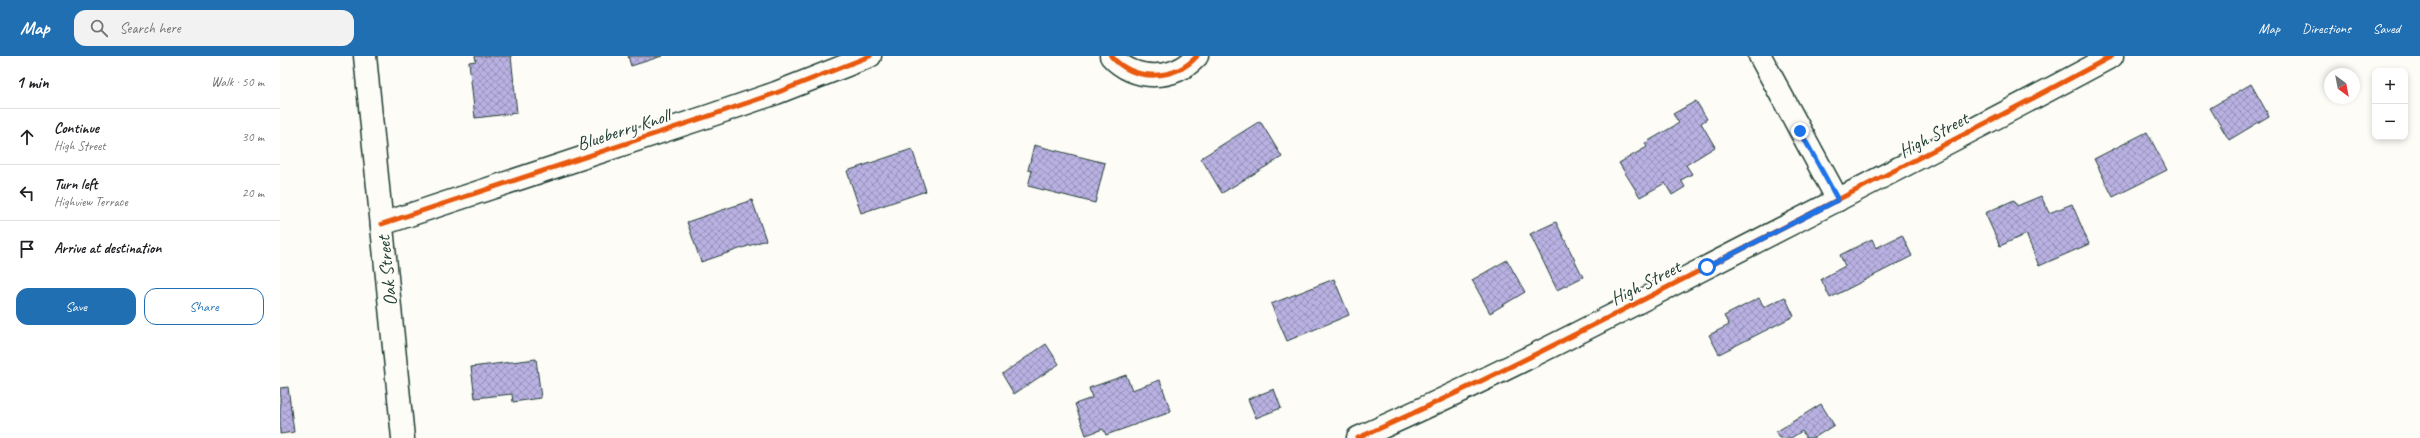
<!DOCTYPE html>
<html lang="en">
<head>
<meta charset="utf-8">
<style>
  body { margin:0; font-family:Caveat,sans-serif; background:#f2f2f2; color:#202124 }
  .controls { position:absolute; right:12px; top:12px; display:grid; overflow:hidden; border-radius:8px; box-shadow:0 2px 6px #0003 }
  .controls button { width:36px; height:36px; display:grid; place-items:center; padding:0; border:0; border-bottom:1px solid #e0e0e0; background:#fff; color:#202124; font:20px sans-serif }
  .compass { position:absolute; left:2044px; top:12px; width:36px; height:36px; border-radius:50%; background:#fff; box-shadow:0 2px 6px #0003; rotate:148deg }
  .stop { position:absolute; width:12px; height:12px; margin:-9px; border:3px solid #1a73e8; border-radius:50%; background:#fff }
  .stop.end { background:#1a73e8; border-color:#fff; box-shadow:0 1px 4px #0008 }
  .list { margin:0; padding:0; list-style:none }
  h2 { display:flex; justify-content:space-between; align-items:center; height:52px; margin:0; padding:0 16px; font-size:17px }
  h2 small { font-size:13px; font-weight:400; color:#757577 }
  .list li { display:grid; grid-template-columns:26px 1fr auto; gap:12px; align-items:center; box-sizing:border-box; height:56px; padding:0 16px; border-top:1px solid #e0e0e0 }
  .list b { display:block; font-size:15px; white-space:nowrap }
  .list p { margin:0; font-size:13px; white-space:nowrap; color:#757577 }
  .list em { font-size:13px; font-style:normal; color:#757577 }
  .actions { display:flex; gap:8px; padding:12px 16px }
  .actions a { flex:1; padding:9px 0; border:1px solid #1f6fb2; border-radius:12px; text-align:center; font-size:14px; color:#1f6fb2 }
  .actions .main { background:#1f6fb2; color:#fff }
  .icon { flex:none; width:22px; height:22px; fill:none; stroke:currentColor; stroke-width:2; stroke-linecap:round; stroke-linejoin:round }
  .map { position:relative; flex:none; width:2140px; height:382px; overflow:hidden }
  header { display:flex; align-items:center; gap:24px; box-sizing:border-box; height:56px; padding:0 20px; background:#1f6fb2; color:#fff }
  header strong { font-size:19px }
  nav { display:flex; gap:22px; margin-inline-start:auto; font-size:14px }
  .search { width:280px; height:36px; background:#f2f2f2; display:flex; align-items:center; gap:10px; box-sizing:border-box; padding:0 14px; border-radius:12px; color:#757577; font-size:15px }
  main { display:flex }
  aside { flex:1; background:#fff }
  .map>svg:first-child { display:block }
  .building { fill:url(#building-cross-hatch); stroke:#1f3d34 }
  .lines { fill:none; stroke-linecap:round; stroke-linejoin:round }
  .street-casing { stroke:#1f3d34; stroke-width:25 }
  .secondary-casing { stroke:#1f3d34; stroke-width:25 }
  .street { stroke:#fdfcf7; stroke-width:22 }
  .secondary { stroke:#fdfcf7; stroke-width:22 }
  .cycleway-casing { stroke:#fdfcf7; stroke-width:8 }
  .cycleway { stroke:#e8590c; stroke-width:5 }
  .route { stroke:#1a73e8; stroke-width:5 }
  .labels { text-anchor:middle; stroke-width:4; stroke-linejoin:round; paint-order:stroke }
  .street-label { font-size:19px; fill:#1f3d34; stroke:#fdfcf7 }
</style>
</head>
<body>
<header>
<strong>Map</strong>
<div class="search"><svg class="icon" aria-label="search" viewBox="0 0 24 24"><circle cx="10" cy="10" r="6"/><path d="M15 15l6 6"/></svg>Search here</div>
<nav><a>Map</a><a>Directions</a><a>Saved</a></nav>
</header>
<main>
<aside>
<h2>1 min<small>Walk · 50 m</small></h2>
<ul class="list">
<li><svg class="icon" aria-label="ahead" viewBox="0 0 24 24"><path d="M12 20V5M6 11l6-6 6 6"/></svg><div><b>Continue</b><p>High Street</p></div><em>30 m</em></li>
<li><svg class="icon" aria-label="left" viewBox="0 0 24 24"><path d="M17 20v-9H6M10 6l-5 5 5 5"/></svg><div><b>Turn left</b><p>Highview Terrace</p></div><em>20 m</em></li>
<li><svg class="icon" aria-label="arrive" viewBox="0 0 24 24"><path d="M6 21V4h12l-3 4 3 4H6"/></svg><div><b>Arrive at destination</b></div></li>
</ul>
<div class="actions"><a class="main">Save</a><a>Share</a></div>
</aside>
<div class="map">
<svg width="2140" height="382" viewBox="0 0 2140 382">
  <defs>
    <pattern id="building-cross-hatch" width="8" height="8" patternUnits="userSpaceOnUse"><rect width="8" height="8" fill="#b9b1e2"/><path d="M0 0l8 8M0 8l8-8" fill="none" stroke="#9691b8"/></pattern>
  </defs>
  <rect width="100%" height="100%" fill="#fdfcf7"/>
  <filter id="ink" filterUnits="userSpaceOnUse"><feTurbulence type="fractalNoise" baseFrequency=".025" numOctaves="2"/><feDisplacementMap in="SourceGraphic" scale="8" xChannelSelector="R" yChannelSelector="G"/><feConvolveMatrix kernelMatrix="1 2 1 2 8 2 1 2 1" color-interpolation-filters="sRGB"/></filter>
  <g filter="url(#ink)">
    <!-- building -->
    <g class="building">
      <polygon points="195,0 231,0 237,57 195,62 189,6 196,5"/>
      <polygon points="348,0 382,0 351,10"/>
      <polygon points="1971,28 1989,60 1949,84 1930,52"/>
      <polygon points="1416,45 1427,63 1421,67 1435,91 1406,109 1412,118 1401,124 1405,131 1392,139 1385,127 1360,141 1339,107 1367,91 1365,87 1399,67 1393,58"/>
      <polygon points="980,65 1002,101 942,137 921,102"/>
      <polygon points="1867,76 1887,114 1833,141 1814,103"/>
      <polygon points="754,89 825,107 815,147 748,130 752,115 748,114"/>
      <polygon points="632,93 646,135 581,157 567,115"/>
      <polygon points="1761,140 1769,157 1792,148 1809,188 1759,210 1746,178 1720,190 1705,157 1734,144 1737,150"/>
      <polygon points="472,144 486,184 421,206 407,166"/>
      <polygon points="1276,166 1303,221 1277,234 1250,178"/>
      <polygon points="1622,179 1632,200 1550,242 1541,223 1565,210 1560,199 1592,183 1596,192"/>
      <polygon points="1227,204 1245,236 1210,257 1192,224"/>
      <polygon points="1054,223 1069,259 1007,285 991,248"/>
      <polygon points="1505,241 1514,260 1439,298 1429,279 1449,269 1444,260 1479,242 1484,251"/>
      <polygon points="766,288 779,308 734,338 722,318"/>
      <polygon points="256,303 261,342 233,346 232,338 195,342 191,311"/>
      <polygon points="846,319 852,334 880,324 891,356 826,379 823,373 806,379 795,348 812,342 809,332"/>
      <polygon points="8,331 14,376 0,378 0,332"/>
      <polygon points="994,333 1001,352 976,362 968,343"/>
      <polygon points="1541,348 1554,369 1534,382 1526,382 1522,375 1511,382 1499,382 1496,376"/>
    </g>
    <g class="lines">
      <!-- street casing -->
      <g class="street-casing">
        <g id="street">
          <polyline points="85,0 123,382"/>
          <path d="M 831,0 C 854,26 895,25 917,0"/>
          <polyline points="1480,0 1558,144"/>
          <polyline points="102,168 429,60 496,37 590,0"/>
        </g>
      </g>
      <!-- secondary casing -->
      <g class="secondary-casing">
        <path id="secondary" d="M 1078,382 C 1196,330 1310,271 1425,212 C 1561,142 1697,73 1832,0"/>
      </g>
      <!-- street -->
      <use href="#street" class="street"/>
      <!-- secondary -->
      <use href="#secondary" class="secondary"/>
      <!-- cycleway casing -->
      <g class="cycleway-casing">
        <g id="cycleway">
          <path d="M 831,0 C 854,26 895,25 917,0"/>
          <polyline points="102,168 429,60 496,37 590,0"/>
          <path d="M 1078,382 C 1196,330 1310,271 1425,212 C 1561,142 1697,73 1832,0"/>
        </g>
      </g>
      <!-- cycleway -->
      <use href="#cycleway" class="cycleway"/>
    </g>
  </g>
  <g class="lines" filter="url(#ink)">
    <!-- route -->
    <polyline class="route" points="1427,211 1558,144 1520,75"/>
  </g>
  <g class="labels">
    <!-- street labels -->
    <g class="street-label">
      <text transform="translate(343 73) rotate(-18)" y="7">Blueberry Knoll</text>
      <text transform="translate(1653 78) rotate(-28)" y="7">High Street</text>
      <text transform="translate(106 215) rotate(-96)" y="7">Oak Street</text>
      <text transform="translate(1365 226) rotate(-27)" y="7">High Street</text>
    </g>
  </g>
</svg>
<div class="controls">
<button>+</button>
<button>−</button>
</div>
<svg class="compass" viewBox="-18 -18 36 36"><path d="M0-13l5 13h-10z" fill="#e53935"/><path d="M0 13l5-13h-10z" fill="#757577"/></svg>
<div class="stop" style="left:1427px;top:211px"></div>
<div class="stop end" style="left:1520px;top:75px"></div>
</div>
</main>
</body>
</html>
